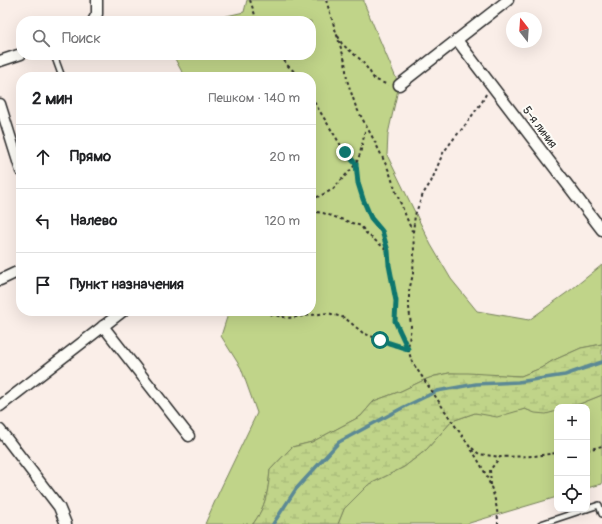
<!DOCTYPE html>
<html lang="ru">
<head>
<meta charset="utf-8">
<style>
  body { margin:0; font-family:Pangolin,sans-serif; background:#f6f6f6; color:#202124 }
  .controls { position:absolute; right:12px; bottom:12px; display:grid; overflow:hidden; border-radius:8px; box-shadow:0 4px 16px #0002 }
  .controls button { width:36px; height:36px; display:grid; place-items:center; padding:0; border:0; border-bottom:1px solid #e0e0e0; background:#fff; color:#202124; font:20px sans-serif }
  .compass { position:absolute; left:506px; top:12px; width:36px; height:36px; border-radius:50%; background:#fff; box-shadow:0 4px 16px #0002; rotate:343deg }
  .stop { position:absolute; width:12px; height:12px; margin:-9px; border:3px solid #0f766e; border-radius:50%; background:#fff }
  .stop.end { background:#0f766e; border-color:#fff; box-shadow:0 1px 4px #0008 }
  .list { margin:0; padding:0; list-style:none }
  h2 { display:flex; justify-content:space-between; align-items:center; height:52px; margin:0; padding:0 16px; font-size:17px }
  h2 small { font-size:13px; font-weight:400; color:#757577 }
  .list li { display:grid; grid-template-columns:26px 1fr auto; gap:12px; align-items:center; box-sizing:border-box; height:64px; padding:0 16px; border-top:1px solid #e0e0e0 }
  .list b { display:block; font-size:15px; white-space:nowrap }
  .list em { font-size:13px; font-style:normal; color:#757577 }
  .icon { flex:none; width:22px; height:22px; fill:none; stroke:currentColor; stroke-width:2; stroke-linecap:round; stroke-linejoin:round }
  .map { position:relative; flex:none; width:602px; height:524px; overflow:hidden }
  .search { position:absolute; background:#fff; box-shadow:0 4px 16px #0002; left:16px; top:16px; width:300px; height:44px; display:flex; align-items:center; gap:10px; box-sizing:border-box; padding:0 14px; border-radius:16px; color:#757577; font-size:15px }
  .panel { position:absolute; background:#fff; box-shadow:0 4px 16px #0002; left:16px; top:72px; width:300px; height:244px; border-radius:16px }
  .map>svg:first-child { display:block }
  .green { fill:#c0d489; stroke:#76805a }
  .wetland { fill:url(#wetland-marsh); stroke:#76805a }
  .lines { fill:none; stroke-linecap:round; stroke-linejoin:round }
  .stream { stroke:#5b8995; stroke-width:3.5 }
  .service-casing { stroke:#2b2b2b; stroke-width:8 }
  .minor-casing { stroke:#2b2b2b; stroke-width:13 }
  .path { stroke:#2b2b2b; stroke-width:2; stroke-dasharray:3 3; stroke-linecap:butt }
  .service { stroke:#fdfcf7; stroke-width:5 }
  .minor { stroke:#fdfcf7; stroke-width:10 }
  .route { stroke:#0f766e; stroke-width:5 }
  .labels { text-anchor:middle; stroke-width:4; stroke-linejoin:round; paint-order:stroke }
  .street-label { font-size:12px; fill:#2b2b2b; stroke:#fdfcf7 }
</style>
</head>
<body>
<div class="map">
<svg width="602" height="524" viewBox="0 0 602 524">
  <defs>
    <pattern id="wetland-marsh" width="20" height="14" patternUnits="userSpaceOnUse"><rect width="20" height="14" fill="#c0d489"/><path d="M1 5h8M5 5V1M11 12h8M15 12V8" fill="none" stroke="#a5b676"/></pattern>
  </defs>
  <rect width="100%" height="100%" fill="#faeee8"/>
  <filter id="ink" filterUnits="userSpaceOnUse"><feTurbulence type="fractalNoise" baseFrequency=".025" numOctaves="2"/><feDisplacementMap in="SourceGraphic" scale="8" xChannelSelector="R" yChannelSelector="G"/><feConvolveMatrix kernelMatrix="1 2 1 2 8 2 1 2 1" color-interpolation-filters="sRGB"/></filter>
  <g filter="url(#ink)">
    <!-- green -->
    <g class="green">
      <path d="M 247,0 L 364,0 L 364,3 L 399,85 L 388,134 L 387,155 L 431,245 L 451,279 L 477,311 L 529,320 L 572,289 L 602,265 L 602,344 L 581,348 L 552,361 L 541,368 L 521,376 L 449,373 L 435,376 L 424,380 L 401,391 L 374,401 L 361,416 L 312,442 L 292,447 L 270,470 C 268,492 266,506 253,524 L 205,524 L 219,492 L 257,413 L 241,368 L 221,336 L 229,311 L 311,311 L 311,77 L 190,77 L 182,72 L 173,55 L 311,55 L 311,21 L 205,21 L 244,12 Z"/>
      <polygon points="602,395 602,484 587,488 587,407 572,407"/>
      <path d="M 525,409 C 537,414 543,414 557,411 L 557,497 L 466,524 L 338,524 L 344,509 L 368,485 L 404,467 L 426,450 L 452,421 L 475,413 L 485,414 L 512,412 Z"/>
    </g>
    <!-- wetland -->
    <path class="wetland" d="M 602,344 L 602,395 L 572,407 L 557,407 L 557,411 L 546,414 L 535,413 L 525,409 L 497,417 L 475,413 L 452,421 L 426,450 L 404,467 L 368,485 L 344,509 L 338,524 L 253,524 C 266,506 268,492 270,470 L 292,447 L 312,442 L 361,416 L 374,401 L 401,391 L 424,380 L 435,376 L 449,373 L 468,373 L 521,376 L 541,368 L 552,361 L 581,348 Z"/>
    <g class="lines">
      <!-- stream -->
      <polyline class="stream" points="273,524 296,489 339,442 404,407 433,393 437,391 476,384 518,382 565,375 602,362"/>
      <!-- service casing -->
      <g class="service-casing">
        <g id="service">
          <polyline points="54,55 62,77"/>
          <polyline points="587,509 599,505 602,514"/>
          <polyline points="541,524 586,509"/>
        </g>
      </g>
      <!-- minor casing -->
      <g class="minor-casing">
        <g id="minor">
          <polyline points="93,21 97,14 97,0"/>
          <polyline points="457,40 602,230"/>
          <polyline points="0,61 21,54"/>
          <polyline points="399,85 508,0"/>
          <polyline points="0,104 21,171"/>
          <polyline points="0,280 17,272"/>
          <polyline points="103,326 189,436"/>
          <polyline points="0,406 123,311"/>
          <polyline points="0,430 59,507 66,524"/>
        </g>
      </g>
      <!-- path -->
      <g class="path">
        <polyline points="250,0 257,21"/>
        <polyline points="326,0 345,61 347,80 356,107 375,142 389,171 396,192 412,231"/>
        <polyline points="338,36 342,44 361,60 370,72 374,79 388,85"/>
        <polyline points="281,55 287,65 300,77"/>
        <path d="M 486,94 L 482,102 L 463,128 L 455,137 L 443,153 L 431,182 L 423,194 L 415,215 L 413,232 L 414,251 L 413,274 L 409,291 L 409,307 L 411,326 L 408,349 L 412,362 C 425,381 438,400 451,420 C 473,451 498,484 498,524"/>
        <polyline points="311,97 345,152 356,164 358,183 363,199 371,218 382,231 387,250"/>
        <polyline points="311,200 332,190 356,164 360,154 366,127"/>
        <polyline points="311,211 323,213 361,226 366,233 388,251 389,265 396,301 395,321 408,348"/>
        <polyline points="266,311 269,314 288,318 328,313 345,318 363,333 393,345 408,349"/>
        <polyline points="472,448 479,454 500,457"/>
        <polyline points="587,450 602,446"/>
        <polyline points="491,485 490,470 500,457 534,456 557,453"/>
      </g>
      <!-- service -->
      <use href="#service" class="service"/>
      <!-- minor -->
      <use href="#minor" class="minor"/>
    </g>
  </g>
  <g class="lines" filter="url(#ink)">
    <!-- route -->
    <polyline class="route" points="345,152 356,164 358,183 363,199 371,218 382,231 388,251 389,265 396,301 395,321 408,349 380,340"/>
  </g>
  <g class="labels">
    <!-- street labels -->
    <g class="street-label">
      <text transform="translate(540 127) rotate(53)" y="4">5-я линия</text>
    </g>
  </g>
</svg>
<div class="controls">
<button>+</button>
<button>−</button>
<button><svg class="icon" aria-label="locate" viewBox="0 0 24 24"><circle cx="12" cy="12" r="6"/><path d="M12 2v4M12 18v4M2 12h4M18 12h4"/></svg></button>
</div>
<svg class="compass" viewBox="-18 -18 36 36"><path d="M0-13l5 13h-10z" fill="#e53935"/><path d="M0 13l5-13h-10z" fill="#757577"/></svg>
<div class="stop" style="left:380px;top:340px"></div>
<div class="stop end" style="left:345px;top:152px"></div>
<div class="search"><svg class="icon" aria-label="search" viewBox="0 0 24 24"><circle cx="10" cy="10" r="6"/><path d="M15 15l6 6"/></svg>Поиск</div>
<section class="panel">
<h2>2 мин<small>Пешком · 140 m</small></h2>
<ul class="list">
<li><svg class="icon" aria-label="ahead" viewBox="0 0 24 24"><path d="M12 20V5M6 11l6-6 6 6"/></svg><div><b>Прямо</b></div><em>20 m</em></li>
<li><svg class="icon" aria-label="left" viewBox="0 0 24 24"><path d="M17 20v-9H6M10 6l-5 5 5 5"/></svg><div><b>Налево</b></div><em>120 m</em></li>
<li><svg class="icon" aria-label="arrive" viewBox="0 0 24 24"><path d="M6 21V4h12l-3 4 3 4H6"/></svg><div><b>Пункт назначения</b></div></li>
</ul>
</section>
</div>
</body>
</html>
